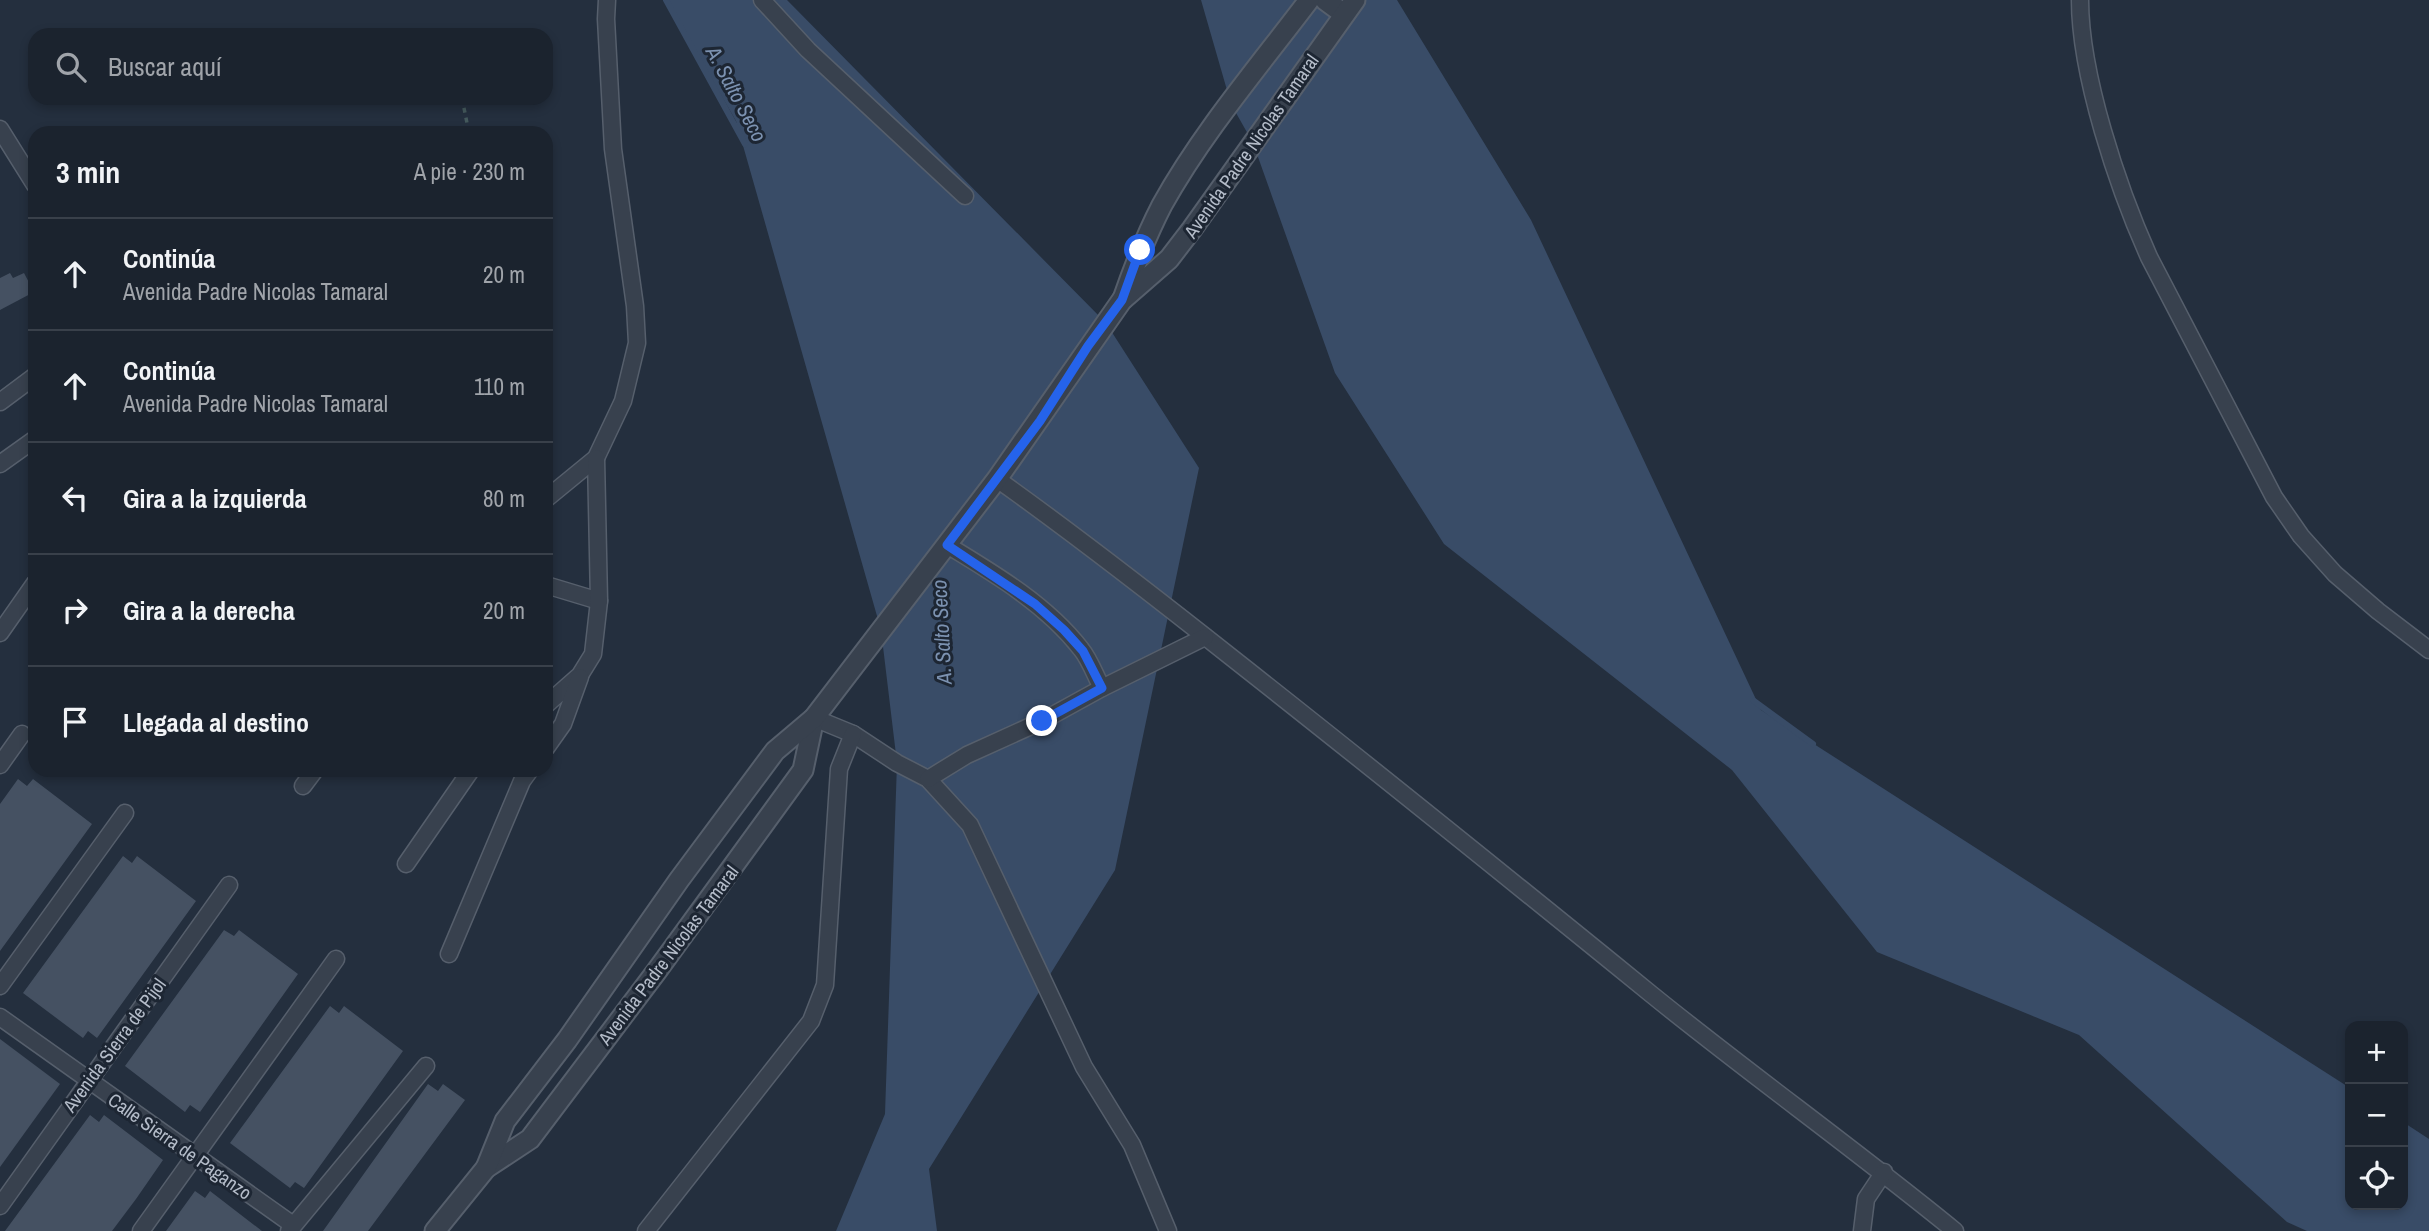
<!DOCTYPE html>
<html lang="es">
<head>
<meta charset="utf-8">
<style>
  body { margin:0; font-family:"Archivo Narrow",sans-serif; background:#282f3a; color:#f1f3f6 }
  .controls { position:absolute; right:21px; bottom:21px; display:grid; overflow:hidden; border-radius:14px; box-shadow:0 4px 10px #0003 }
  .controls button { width:63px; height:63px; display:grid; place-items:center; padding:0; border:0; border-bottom:2px solid #39404a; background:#1b232e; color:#f1f3f6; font:35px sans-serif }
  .stop { position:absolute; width:21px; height:21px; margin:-16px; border:5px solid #2563eb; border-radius:50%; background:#fff }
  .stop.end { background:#2563eb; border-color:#fff; box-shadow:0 2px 7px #0008 }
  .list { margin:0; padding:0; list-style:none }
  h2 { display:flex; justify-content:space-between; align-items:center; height:91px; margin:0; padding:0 28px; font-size:30px }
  h2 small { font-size:23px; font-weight:400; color:#a0a4aa }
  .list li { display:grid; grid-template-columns:46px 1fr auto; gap:21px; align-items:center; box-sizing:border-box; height:112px; padding:0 28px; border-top:2px solid #39404a }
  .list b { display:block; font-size:26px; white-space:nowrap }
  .list p { margin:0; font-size:23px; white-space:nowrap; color:#a0a4aa }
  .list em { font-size:23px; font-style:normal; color:#a0a4aa }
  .icon { flex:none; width:38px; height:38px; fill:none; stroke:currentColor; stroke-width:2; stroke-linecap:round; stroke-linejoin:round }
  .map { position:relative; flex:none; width:2429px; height:1231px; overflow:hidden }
  .search { position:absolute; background:#1b232e; box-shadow:0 4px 10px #0003; left:28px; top:28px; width:525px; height:77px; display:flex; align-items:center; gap:18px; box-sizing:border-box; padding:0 24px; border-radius:21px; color:#a0a4aa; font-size:26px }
  .panel { position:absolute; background:#1b232e; box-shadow:0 4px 10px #0003; left:28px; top:126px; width:525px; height:651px; border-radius:21px }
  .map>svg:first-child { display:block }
  .water { fill:#394c67 }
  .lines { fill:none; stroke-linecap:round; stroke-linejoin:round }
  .stream { stroke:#394c67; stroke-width:6 }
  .building { fill:#455162 }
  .minor-casing { stroke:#565f6c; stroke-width:19 }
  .tertiary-casing { stroke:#565f6c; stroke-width:23 }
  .path { stroke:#44595c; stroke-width:3.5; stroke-dasharray:5 5; stroke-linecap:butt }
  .minor { stroke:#38414e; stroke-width:16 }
  .tertiary { stroke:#38414e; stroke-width:19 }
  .route { stroke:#2563eb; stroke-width:9 }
  .labels { text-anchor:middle; stroke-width:6; stroke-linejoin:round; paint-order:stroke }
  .street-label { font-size:19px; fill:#b4bcc9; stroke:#1d2633 }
  .water-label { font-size:21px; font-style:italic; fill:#7c92b1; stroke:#1d2633 }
</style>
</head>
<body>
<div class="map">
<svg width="2429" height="1231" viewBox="0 0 2429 1231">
  <rect width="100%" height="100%" fill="#242f3e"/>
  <!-- water -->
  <g class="water">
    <polygon points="666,0 787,0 1106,323 1199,468 1115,870 929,1169 937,1231 836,1231 885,1114 897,763 881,630 736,121"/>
    <polygon points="1201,0 1397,0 1531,220 1761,710 2350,1088 2350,1205 2403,1205 2403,1122 2429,1139 2429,1231 2307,1231 2287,1222 2079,1035 1877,952 1732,770 1444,544 1335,373 1253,143 1231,104"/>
  </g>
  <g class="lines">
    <!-- stream -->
    <g class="stream">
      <polyline points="666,0 745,144"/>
      <polyline points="1754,701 1813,744"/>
    </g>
  </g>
  <!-- building -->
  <g class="building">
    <polygon points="10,273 13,278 24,273 34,292 0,310 0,278"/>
    <polygon points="18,779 27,786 33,779 92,824 0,951 0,804"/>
    <polygon points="123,856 132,863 137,856 196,901 97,1038 88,1031 83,1038 23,993"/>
    <polygon points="224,930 234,936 239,930 298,974 200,1112 190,1105 185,1112 125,1066"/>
    <polygon points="330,1006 339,1013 344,1006 403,1051 304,1188 295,1182 290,1188 230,1143"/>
    <polygon points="0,1039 60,1084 0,1167"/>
    <polygon points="428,1084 438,1091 443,1084 465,1100 368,1231 323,1231"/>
    <polygon points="90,1115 99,1122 104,1115 163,1160 136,1199 112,1231 5,1231"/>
    <polygon points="195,1191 205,1198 210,1191 262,1231 166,1231"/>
  </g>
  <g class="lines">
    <!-- minor casing -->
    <g class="minor-casing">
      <g id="minor">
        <polyline points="762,0 808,50 965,196"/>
        <path d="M 2080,0 C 2080,75 2118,188 2149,257 L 2274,497 L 2301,536 L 2335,574 L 2378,611 L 2429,650"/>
        <polyline points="0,129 35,185"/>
        <polyline points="0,402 35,376"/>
        <polyline points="0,464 35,439"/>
        <path d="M 997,479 C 1077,536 1154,596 1231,657 C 1372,768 1512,881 1651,994 C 1751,1075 1856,1150 1955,1231"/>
        <polyline points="546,499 596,458 623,401 637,343 635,306 613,149 606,19 607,0"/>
        <path d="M 947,545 C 995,574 1047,605 1081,649 C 1090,660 1095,675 1102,688"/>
        <polyline points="546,585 599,601"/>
        <polyline points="0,633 35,583"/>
        <polyline points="546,705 580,675 593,654 599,601 596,458"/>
        <polyline points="814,718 853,734 897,763 928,779 970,825 1084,1067 1132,1145 1168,1231"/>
        <polyline points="546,748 563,724 580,677"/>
        <polyline points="0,765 22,734"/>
        <polyline points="928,779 967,755 1042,721 1102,688 1205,637"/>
        <polyline points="303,786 315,770"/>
        <polyline points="406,864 471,770"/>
        <polyline points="449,954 522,781 530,770"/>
        <polyline points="0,986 125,813"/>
        <polyline points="0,1017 293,1225"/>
        <polyline points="0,1206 229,885"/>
        <polyline points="141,1231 336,959"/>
        <polyline points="289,1231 426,1066"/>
        <polyline points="646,1231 811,1021 825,985 839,769 853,734"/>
        <polyline points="1862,1231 1866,1199 1884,1172"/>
      </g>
    </g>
    <!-- tertiary casing -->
    <g class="tertiary-casing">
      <g id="tertiary">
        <polyline points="1325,0 1344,14"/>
        <path d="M 1123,299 C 1134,267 1146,236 1162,205 C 1202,133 1259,66 1309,0"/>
        <polyline points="486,1168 530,1139 656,972 803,770 814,718"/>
        <polyline points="435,1231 486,1168 505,1121 567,1040 679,880 775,751 814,718 997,479 1122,300 1169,259 1192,229 1355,0"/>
      </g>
    </g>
    <!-- path -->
    <polyline class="path" points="462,98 469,133"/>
    <!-- minor -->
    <use href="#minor" class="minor"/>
    <!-- tertiary -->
    <use href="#tertiary" class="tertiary"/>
  </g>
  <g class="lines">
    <!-- route -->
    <polyline class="route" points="1042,721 1102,688 1083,651 1064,630 1035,604 947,545 1040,421 1088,346 1122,300 1140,250"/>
  </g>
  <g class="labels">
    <!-- street labels -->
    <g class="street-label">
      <text transform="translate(1251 146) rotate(-55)" y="7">Avenida Padre Nicolas Tamaral</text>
      <text transform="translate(668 955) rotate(-53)" y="7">Avenida Padre Nicolas Tamaral</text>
      <text transform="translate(114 1045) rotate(-54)" y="7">Avenida Sierra de Pijol</text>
      <text transform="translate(180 1146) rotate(35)" y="7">Calle Sierra de Paganzo</text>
    </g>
    <!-- water labels -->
    <g class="water-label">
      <text transform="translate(736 94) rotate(62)" y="7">A. Salto Seco</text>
      <text transform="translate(942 632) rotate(-93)" y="7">A. Salto Seco</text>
    </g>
  </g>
</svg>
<div class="controls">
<button>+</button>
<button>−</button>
<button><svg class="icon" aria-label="locate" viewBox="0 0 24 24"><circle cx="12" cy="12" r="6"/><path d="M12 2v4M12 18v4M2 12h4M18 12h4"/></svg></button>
</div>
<div class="stop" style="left:1140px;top:250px"></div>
<div class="stop end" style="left:1042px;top:721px"></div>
<div class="search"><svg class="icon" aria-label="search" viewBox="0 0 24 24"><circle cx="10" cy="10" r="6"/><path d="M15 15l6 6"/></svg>Buscar aquí</div>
<section class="panel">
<h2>3 min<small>A pie · 230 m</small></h2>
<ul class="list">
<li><svg class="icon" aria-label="ahead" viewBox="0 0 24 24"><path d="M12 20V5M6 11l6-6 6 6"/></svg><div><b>Continúa</b><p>Avenida Padre Nicolas Tamaral</p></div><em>20 m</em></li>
<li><svg class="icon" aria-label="ahead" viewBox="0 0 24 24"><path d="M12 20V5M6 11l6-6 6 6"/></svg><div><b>Continúa</b><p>Avenida Padre Nicolas Tamaral</p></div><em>110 m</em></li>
<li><svg class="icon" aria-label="left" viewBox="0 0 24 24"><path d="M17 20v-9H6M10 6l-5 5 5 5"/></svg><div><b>Gira a la izquierda</b></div><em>80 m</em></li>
<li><svg class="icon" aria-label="right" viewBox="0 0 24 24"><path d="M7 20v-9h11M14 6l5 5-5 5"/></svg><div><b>Gira a la derecha</b></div><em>20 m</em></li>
<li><svg class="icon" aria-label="arrive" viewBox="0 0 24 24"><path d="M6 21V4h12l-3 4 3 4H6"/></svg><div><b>Llegada al destino</b></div></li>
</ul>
</section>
</div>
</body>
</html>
